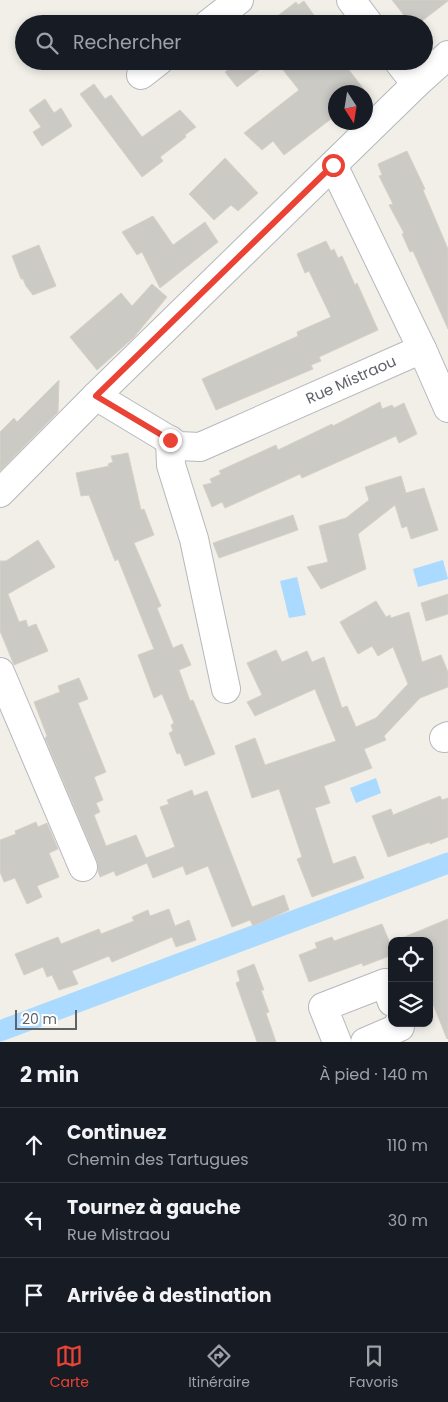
<!DOCTYPE html>
<html lang="fr">
<head>
<meta charset="utf-8">
<style>
  body { margin:0; font-family:Poppins,sans-serif; background:#20242c; color:#f1f3f6 }
  .controls { position:absolute; right:15px; bottom:15px; display:grid; overflow:hidden; border-radius:10px; box-shadow:0 2px 8px #0003 }
  .controls button { width:45px; height:45px; display:grid; place-items:center; padding:0; border:0; border-bottom:1px solid #363941; background:#171b24; color:#f1f3f6; font:25px sans-serif }
  .compass { position:absolute; left:328px; top:85px; width:45px; height:45px; border-radius:50%; background:#171b24; box-shadow:0 2px 8px #0003; rotate:168deg }
  .scale { position:absolute; left:15px; bottom:12px; width:62px; box-sizing:border-box; padding-left:5px; border:2px solid #5f6368; border-top:0; font-size:14px; line-height:18px; white-space:nowrap; color:#5f6368; -webkit-text-stroke:4px #fff; paint-order:stroke }
  .stop { position:absolute; width:15px; height:15px; margin:-11px; border:4px solid #ea4335; border-radius:50%; background:#fff }
  .stop.end { background:#ea4335; border-color:#fff; box-shadow:0 1px 5px #0008 }
  .list { margin:0; padding:0; list-style:none }
  h2 { display:flex; justify-content:space-between; align-items:center; height:65px; margin:0; padding:0 20px; font-size:21px }
  h2 small { font-size:16px; font-weight:400; color:#9ea1a6 }
  .list li { display:grid; grid-template-columns:32px 1fr auto; gap:15px; align-items:center; box-sizing:border-box; height:75px; padding:0 20px; border-top:1px solid #363941 }
  .list b { display:block; font-size:19px; white-space:nowrap }
  .list p { margin:0; font-size:16px; white-space:nowrap; color:#9ea1a6 }
  .list em { font-size:16px; font-style:normal; color:#9ea1a6 }
  .icon { flex:none; width:28px; height:28px; fill:none; stroke:currentColor; stroke-width:2; stroke-linecap:round; stroke-linejoin:round }
  .map { position:relative; flex:none; width:448px; height:1042px; overflow:hidden }
  .search { position:absolute; background:#171b24; box-shadow:0 2px 8px #0003; left:15px; right:15px; top:15px; height:55px; display:flex; align-items:center; gap:12px; box-sizing:border-box; padding:0 18px; border-radius:28px; color:#9ea1a6; font-size:19px }
  .sheet { height:290px; background:#171b24 }
  nav { display:flex; justify-content:space-around; align-items:center; box-sizing:border-box; height:70px; border-top:1px solid #363941; background:#171b24; font-size:14px; color:#9ea1a6 }
  nav a { display:grid; justify-items:center; gap:2px }
  nav .on { color:#ea4335 }
  .map>svg:first-child { display:block }
  .water { fill:#aadaff }
  .lines { fill:none; stroke-linecap:round; stroke-linejoin:round }
  .canal { stroke:#aadaff; stroke-width:21 }
  .building { fill:#cccac5; stroke:#d6d1c6 }
  .minor-casing { stroke:#b5b8bc; stroke-width:30 }
  .minor { stroke:#fff; stroke-width:28 }
  .route { stroke:#ea4335; stroke-width:6 }
  .labels { text-anchor:middle; stroke-width:5; stroke-linejoin:round; paint-order:stroke }
  .street-label { font-size:15px; fill:#5f6368; stroke:#fff }
</style>
</head>
<body>
<div class="map">
<svg width="448" height="1042" viewBox="0 0 448 1042">
  <rect width="100%" height="100%" fill="#f1efe8"/>
  <!-- water -->
  <g class="water">
    <polygon points="443,560 448,579 418,587 413,569"/>
    <polygon points="297,577 306,615 289,618 280,581"/>
    <polygon points="376,778 381,793 356,803 350,788"/>
  </g>
  <g class="lines">
    <!-- canal -->
    <polyline class="canal" points="0,1031 448,863"/>
  </g>
  <!-- building -->
  <g class="building">
    <polygon points="392,0 448,0 448,1 418,24 411,24"/>
    <polygon points="304,1 320,24 267,24 296,2 298,5"/>
    <polygon points="239,61 271,61 237,87 225,72"/>
    <polygon points="276,61 342,61 366,92 336,92 336,115 284,155 273,141 262,150 244,133 299,90"/>
    <polygon points="94,84 105,99 111,95 142,137 180,110 196,127 185,135 186,137 160,157 163,161 142,177 80,94"/>
    <polygon points="45,99 54,113 61,108 72,126 42,146 33,132 41,127 29,110"/>
    <polygon points="407,151 425,189 423,190 448,249 448,329 413,251 410,252 402,234 404,233 389,205 393,204 379,176 382,175 378,164"/>
    <polygon points="225,158 258,193 238,211 231,205 214,220 189,194"/>
    <polygon points="153,216 173,245 205,222 218,242 160,288 142,252 137,255 122,232"/>
    <polygon points="326,241 331,251 334,249 338,258 342,256 355,285 357,283 378,330 319,357 321,361 311,365 313,369 216,410 202,379 298,336 297,332 331,317 309,271 305,273 297,254"/>
    <polygon points="39,245 56,286 33,295 26,286 23,279 21,279 12,256"/>
    <polygon points="152,284 167,297 134,337 97,370 70,337 121,293 132,306"/>
    <polygon points="59,380 58,412 0,471 0,432 14,418 17,422"/>
    <polygon points="380,402 382,409 392,405 394,408 404,403 417,434 399,443 396,436 302,478 300,474 225,508 222,502 212,507 203,485 212,483 210,479 221,474 219,471 276,445 278,450 332,424 333,426"/>
    <polygon points="128,453 141,510 144,509 154,535 134,543 161,606 157,608 173,648 182,644 191,665 179,670 190,701 193,700 215,754 185,766 180,753 177,754 169,733 173,731 171,725 174,723 162,694 154,698 138,655 154,649 118,559 115,561 89,495 81,496 76,473 109,466 108,464 113,462 111,456"/>
    <polygon points="401,476 406,493 424,488 438,530 411,539 407,526 402,528 395,505 358,534 366,569 321,589 307,567 328,562 319,526 346,518 369,500 365,487"/>
    <polygon points="293,515 298,530 219,558 213,543"/>
    <polygon points="38,540 55,567 8,594 19,622 26,620 28,627 36,624 48,651 14,665 0,631 0,561 6,561"/>
    <polygon points="448,594 448,614 426,621 421,603"/>
    <polygon points="376,601 386,617 390,615 391,618 409,612 422,662 441,655 448,672 448,687 420,698 384,736 386,740 364,749 372,768 324,786 330,803 315,808 333,864 355,856 364,878 312,897 297,859 302,857 279,789 252,798 235,746 255,738 265,765 336,741 315,689 255,716 247,702 262,695 247,663 276,650 282,662 307,651 312,662 324,657 342,708 347,706 356,727 376,718 408,684 393,647 378,656 372,646 358,654 340,622"/>
    <polygon points="79,678 88,699 78,703 106,772 94,777 103,800 96,803 100,812 94,815 106,846 136,835 146,858 175,847 160,807 169,804 167,800 192,790 194,796 207,791 252,907 284,895 289,910 253,926 250,920 232,927 208,866 186,875 183,866 153,878 147,863 116,876 114,871 100,877 98,871 97,861 45,738 47,736 34,702 60,692 58,686"/>
    <polygon points="440,796 442,800 448,798 448,837 430,844 430,842 388,857 372,816 391,809 393,815"/>
    <polygon points="36,822 38,827 47,823 58,849 49,853 59,877 37,886 42,897 27,904 15,878 4,882 0,872 0,840 16,834 15,831"/>
    <polygon points="169,909 175,926 189,920 196,940 176,947 172,937 112,962 109,956 72,971 78,984 59,990 52,975 47,977 43,967 24,975 15,954 58,937 61,944 99,929 101,934 134,921 132,917 148,910 150,916"/>
    <polygon points="448,919 448,1038 447,1039 429,994 429,941 397,940"/>
    <polygon points="382,924 392,948 392,955 363,966 362,963 309,982 299,955 317,948 315,943 332,937 334,941"/>
    <polygon points="254,964 264,990 261,990 269,1012 266,1013 276,1042 257,1042 236,983 240,981 237,971"/>
  </g>
  <g class="lines">
    <!-- minor casing -->
    <g class="minor-casing">
      <g id="minor">
        <polyline points="351,0 369,24"/>
        <polyline points="208,24 239,0"/>
        <polyline points="398,61 416,84"/>
        <polyline points="141,75 159,61"/>
        <polyline points="422,349 448,408"/>
        <polyline points="96,396 179,446 200,447 422,349 333,165"/>
        <polyline points="170,440 171,465 194,539 226,689"/>
        <polyline points="0,493 96,396 416,84 448,55"/>
        <polyline points="0,672 83,867"/>
        <polyline points="444,738 448,736"/>
        <polyline points="337,1042 323,1007 385,983 392,1002"/>
        <polyline points="365,1042 400,1027 399,1023"/>
      </g>
    </g>
    <!-- minor -->
    <use href="#minor" class="minor"/>
  </g>
  <g class="lines">
    <!-- route -->
    <polyline class="route" points="170,440 96,396 333,165"/>
  </g>
  <g class="labels">
    <!-- street labels -->
    <g class="street-label">
      <text transform="translate(351 380) rotate(-24)" y="5">Rue Mistraou</text>
    </g>
  </g>
</svg>
<div class="controls">
<button><svg class="icon" aria-label="locate" viewBox="0 0 24 24"><circle cx="12" cy="12" r="6"/><path d="M12 2v4M12 18v4M2 12h4M18 12h4"/></svg></button>
<button><svg class="icon" aria-label="layers" viewBox="0 0 24 24"><path d="M12 4l9 5-9 5-9-5zM3 14l9 5 9-5"/></svg></button>
</div>
<svg class="compass" viewBox="-18 -18 36 36"><path d="M0-13l5 13h-10z" fill="#e53935"/><path d="M0 13l5-13h-10z" fill="#9ea1a6"/></svg>
<div class="scale">20 m</div>
<div class="stop" style="left:333px;top:165px"></div>
<div class="stop end" style="left:170px;top:440px"></div>
<div class="search"><svg class="icon" aria-label="search" viewBox="0 0 24 24"><circle cx="10" cy="10" r="6"/><path d="M15 15l6 6"/></svg>Rechercher</div>
</div>
<section class="sheet">
<h2>2 min<small>À pied · 140 m</small></h2>
<ul class="list">
<li><svg class="icon" aria-label="ahead" viewBox="0 0 24 24"><path d="M12 20V5M6 11l6-6 6 6"/></svg><div><b>Continuez</b><p>Chemin des Tartugues</p></div><em>110 m</em></li>
<li><svg class="icon" aria-label="left" viewBox="0 0 24 24"><path d="M17 20v-9H6M10 6l-5 5 5 5"/></svg><div><b>Tournez à gauche</b><p>Rue Mistraou</p></div><em>30 m</em></li>
<li><svg class="icon" aria-label="arrive" viewBox="0 0 24 24"><path d="M6 21V4h12l-3 4 3 4H6"/></svg><div><b>Arrivée à destination</b></div></li>
</ul>
</section>
<nav>
<a class="on"><svg class="icon" aria-label="map" viewBox="0 0 24 24"><path d="M3 6l6-2 6 2 6-2v14l-6 2-6-2-6 2zM9 4v14M15 6v14"/></svg>Carte</a>
<a><svg class="icon" aria-label="directions" viewBox="0 0 24 24"><path d="M12 3l9 9-9 9-9-9zM9 14v-3h6M13 9l2 2-2 2"/></svg>Itinéraire</a>
<a><svg class="icon" aria-label="saved" viewBox="0 0 24 24"><path d="M7 4h10v16l-5-4-5 4z"/></svg>Favoris</a>
</nav>
</body>
</html>
